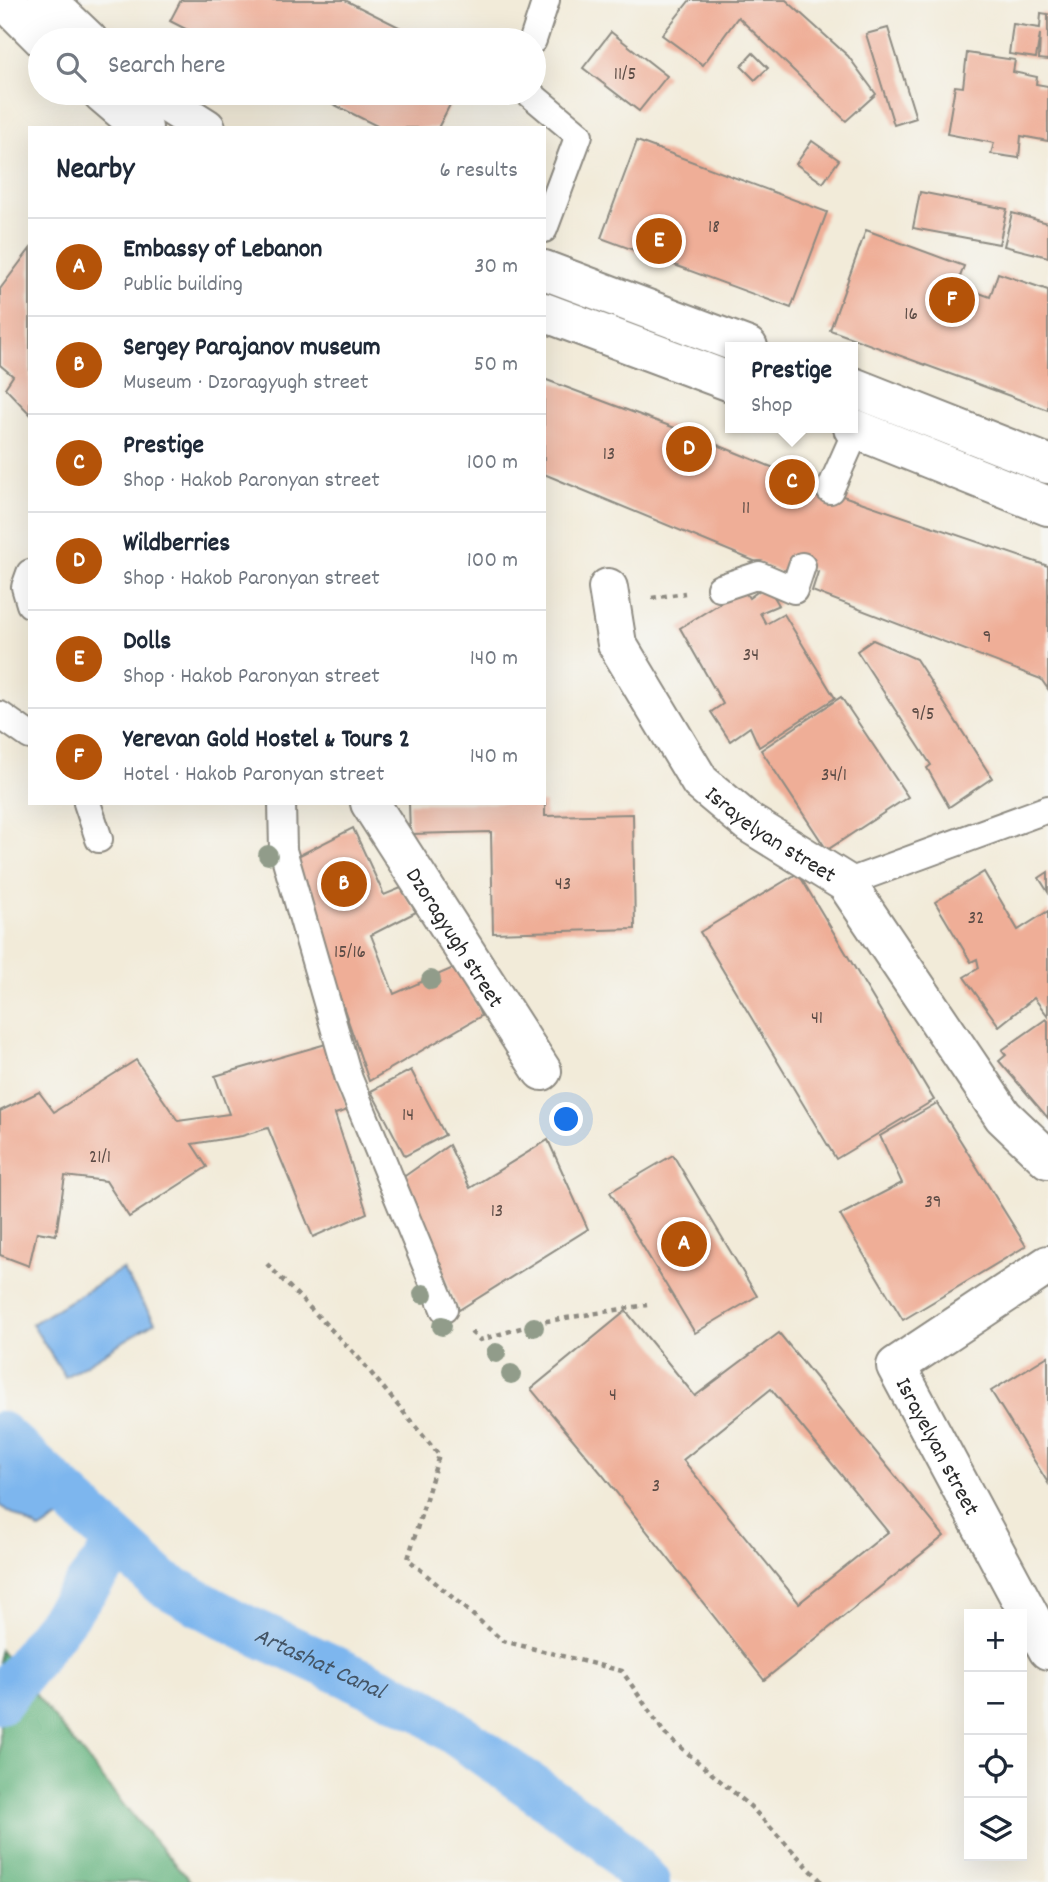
<!DOCTYPE html>
<html lang="en">
<head>
<meta charset="utf-8">
<style>
  body { margin:0; font-family:Dekko,sans-serif; background:#f6f6f7; color:#1f2937 }
  .controls { position:absolute; right:21px; bottom:21px; display:grid; overflow:hidden; border-radius:0px; box-shadow:0 7px 28px #0002 }
  .controls button { width:63px; height:63px; display:grid; place-items:center; padding:0; border:0; border-bottom:2px solid #e0e1e3; background:#fff; color:#1f2937; font:35px sans-serif }
  .you { position:absolute; left:567px; top:1120px; width:24px; height:24px; margin:-18px; border:5px solid #fff; border-radius:50%; background:#1a73e8; box-shadow:0 0 0 10px #1a73e833 }
  .badge { display:grid; place-items:center; width:46px; height:46px; border-radius:50%; background:#b45309; color:#fff; font-size:23px; font-weight:700 }
  .pin { position:absolute; translate:-50% -50%; border:4px solid #fff; box-shadow:0 2px 7px #0006 }
  .popup { position:absolute; left:725px; top:342px; width:133px; height:91px; box-sizing:border-box; display:grid; place-content:center; border-radius:0px; background:#fff; filter:drop-shadow(0 2px 5px #0005); font-size:23px; white-space:nowrap; color:#747a83 }
  .popup b { font-size:26px; color:#1f2937 }
  .popup::after { content:''; position:absolute; left:50%; top:100%; margin-left:-14px; border:14px solid transparent; border-top-color:#fff }
  .list { margin:0; padding:0; list-style:none }
  h2 { display:flex; justify-content:space-between; align-items:center; height:91px; margin:0; padding:0 28px; font-size:30px }
  h2 small { font-size:23px; font-weight:400; color:#747a83 }
  .list li { display:grid; grid-template-columns:46px 1fr auto; gap:21px; align-items:center; box-sizing:border-box; height:98px; padding:0 28px; border-top:2px solid #e0e1e3 }
  .list b { display:block; font-size:26px; white-space:nowrap }
  .list p { margin:0; font-size:23px; white-space:nowrap; color:#747a83 }
  .list em { font-size:23px; font-style:normal; color:#747a83 }
  .icon { flex:none; width:38px; height:38px; fill:none; stroke:currentColor; stroke-width:2; stroke-linecap:round; stroke-linejoin:round }
  .map { position:relative; flex:none; width:1048px; height:1882px; overflow:hidden }
  .search { position:absolute; background:#fff; box-shadow:0 7px 28px #0002; left:28px; top:28px; width:518px; height:77px; display:flex; align-items:center; gap:18px; box-sizing:border-box; padding:0 24px; border-radius:38px; color:#747a83; font-size:26px }
  .panel { position:absolute; background:#fff; box-shadow:0 7px 28px #0002; left:28px; top:126px; width:518px; height:679px; border-radius:0px }
  .map>svg:first-child { display:block }
  .forest { fill:#62b27d; stroke:#466e54; stroke-width:2 }
  .water { fill:#7db6ee; stroke:#54708c; stroke-width:2 }
  .lines { fill:none; stroke-linecap:round; stroke-linejoin:round }
  .canal { stroke:#7db6ee; stroke-width:46 }
  .building { fill:#efae97; fill-rule:evenodd }
  .lane-casing { stroke:#8e8b82; stroke-width:30 }
  .street-casing { stroke:#8e8b82; stroke-width:42 }
  .primary-casing { stroke:#8e8b82; stroke-width:42 }
  .path { stroke:#8e8b82; stroke-width:4.5; stroke-dasharray:5 5; stroke-linecap:butt }
  .lane { stroke:#fff; stroke-width:26 }
  .street { stroke:#fff; stroke-width:38 }
  .primary { stroke:#fff; stroke-width:38 }
  .tree { fill:#919c8a }
  .labels { text-anchor:middle; stroke-width:6; stroke-linejoin:round; paint-order:stroke }
  .number-label { font-size:19px; fill:#5c4c46 }
  .street-label { font-size:23px; fill:#2b2b2b; stroke:#f6f6f2 }
  .water-label { font-size:24px; font-style:italic; fill:#456; stroke:#f6f6f2 }
</style>
</head>
<body>
<div class="map">
<svg width="1048" height="1882" viewBox="0 0 1048 1882">
  <rect width="100%" height="100%" fill="#f6f6f2"/>
  <filter id="ink" filterUnits="userSpaceOnUse"><feTurbulence type="fractalNoise" baseFrequency=".0143" numOctaves="2"/><feDisplacementMap in="SourceGraphic" scale="14" xChannelSelector="R" yChannelSelector="G"/><feConvolveMatrix kernelMatrix="1 2 1 2 8 2 1 2 1" color-interpolation-filters="sRGB"/></filter>
  <filter id="wash" filterUnits="userSpaceOnUse"><feTurbulence type="fractalNoise" baseFrequency=".00686" numOctaves="4" result="noise"/><feDisplacementMap in="SourceGraphic" scale="28" xChannelSelector="R" yChannelSelector="G"/><feGaussianBlur stdDeviation="1.57" result="paint"/><feColorMatrix in="noise" values="0 0 0 0 0 0 0 0 0 0 0 0 0 0 0 0 0 1.4 0 .05"/><feComposite in="paint" operator="in"/></filter>
  <g filter="url(#wash)">
    <rect width="100%" height="100%" fill="#f2ebd9"/>
    <!-- forest -->
    <polygon class="forest" points="0,1650 131,1814 191,1882 0,1882 0,1798 3,1795 0,1791"/>
    <!-- water -->
    <g class="water">
      <polygon points="122,1269 155,1322 65,1377 32,1324"/>
      <polygon points="0,1454 61,1517 40,1530 0,1506"/>
    </g>
    <g class="lines">
      <!-- canal -->
      <g class="canal">
        <path id="s1" d="M 0,1434 L 162,1583 L 242,1626 L 422,1709 L 608,1841 L 647,1882"/>
        <polyline points="0,1701 119,1544"/>
      </g>
    </g>
    <g id="blocks">
      <!-- building -->
      <g class="building">
        <polygon points="181,0 345,0 425,40 207,40 170,21"/>
        <polygon points="690,0 786,0 848,56 876,94 846,121 738,17 703,65 662,35"/>
        <polygon points="1041,13 1048,14 1048,60 1039,59 1040,34 1036,58 1009,54 1013,24 1040,28"/>
        <polygon points="888,28 916,118 894,125 866,34"/>
        <polygon points="611,32 667,76 639,111 583,68"/>
        <polygon points="753,53 768,68 755,80 741,66"/>
        <polygon points="967,53 1015,60 1013,72 1037,77 1036,84 1048,86 1048,141 1021,136 1019,158 991,154 994,143 947,134 955,86 963,87"/>
        <polygon points="311,93 456,93 438,128 381,128"/>
        <polygon points="637,141 827,212 791,308 601,238"/>
        <polygon points="812,141 839,160 823,183 796,164"/>
        <polygon points="920,192 1007,209 999,244 913,228"/>
        <polygon points="1012,213 1048,223 1048,257 1004,246"/>
        <polygon points="866,230 964,266 957,285 990,297 998,273 1048,290 1048,410 830,330"/>
        <polygon points="30,249 30,414 5,388 13,376 0,365 0,289"/>
        <polygon points="544,379 683,431 843,496 1048,566 1048,689 1041,679 812,591 818,572 793,560 783,573 544,474"/>
        <polygon points="767,585 779,605 760,613 766,624 784,614 835,698 759,747 750,727 730,741 711,712 723,704 680,628 743,589 749,598"/>
        <polygon points="873,640 916,659 992,778 949,807 927,768 931,765 857,651"/>
        <polygon points="841,697 908,797 827,850 761,750"/>
        <polygon points="409,803 545,803 545,816 633,814 635,929 493,933 491,832 410,834"/>
        <polygon points="353,828 384,895 401,888 416,912 371,935 394,994 460,965 481,1016 369,1081 292,859"/>
        <polygon points="984,872 1018,930 1048,911 1048,1016 1034,998 999,1026 964,977 979,968 977,959 971,962 935,902"/>
        <polygon points="1048,872 1048,892 1039,878"/>
        <polygon points="798,873 934,1100 836,1159 700,932"/>
        <polygon points="1046,1019 1048,1021 1048,1118 999,1061 1006,1055 1002,1050"/>
        <polygon points="326,1044 348,1110 335,1114 367,1213 313,1237 268,1128 242,1136 192,1144 207,1167 129,1217 106,1181 65,1176 56,1235 37,1232 29,1266 0,1255 0,1111 39,1092 54,1112 136,1060 178,1121 229,1114 215,1076"/>
        <polygon points="411,1070 445,1135 405,1156 371,1091"/>
        <polygon points="937,1103 1026,1246 903,1320 840,1215 902,1183 880,1136"/>
        <polygon points="548,1140 588,1229 459,1310 402,1178 449,1145 470,1188"/>
        <polygon points="673,1155 757,1296 695,1333 610,1192"/>
        <path d="M 626,1311 L 695,1396 L 779,1333 L 944,1536 L 764,1680 L 601,1473 L 531,1389 ZM 771,1389 L 888,1532 L 799,1603 L 683,1460 Z"/>
        <polygon points="1048,1356 1048,1483 991,1391"/>
      </g>
    </g>
  </g>
  <g filter="url(#ink)">
    <use href="#blocks" fill-opacity="0" stroke="#8e8b82" stroke-width="2"/>
    <g class="lines">
      <!-- lane casing -->
      <g class="lane-casing">
        <g id="lane">
          <polyline points="533,40 546,0"/>
          <polyline points="529,93 579,135 544,229"/>
          <polyline points="830,490 857,429"/>
          <polyline points="30,573 25,587 30,604"/>
          <polyline points="720,588 759,575 794,590 802,566"/>
          <polyline points="0,715 30,736"/>
          <polyline points="87,803 99,839"/>
          <polyline points="282,803 283,850 349,1079 444,1309"/>
          <polyline points="846,883 1048,809"/>
        </g>
      </g>
      <!-- street casing -->
      <g class="street-casing">
        <g id="street">
          <path id="s2" d="M 608,588 L 617,644 L 700,782 L 749,823 L 846,883 L 1003,1116 L 1048,1159"/>
          <path id="s3" d="M 370,803 L 542,1071"/>
          <path id="s4" d="M 1048,1265 L 896,1366 L 1048,1650"/>
        </g>
      </g>
      <!-- primary casing -->
      <g class="primary-casing">
        <g id="primary">
          <polyline points="4,0 44,40"/>
          <polyline points="46,0 88,40"/>
          <polyline points="102,93 143,128"/>
          <polyline points="151,93 206,128"/>
          <polyline points="544,270 748,347"/>
          <polyline points="544,312 731,382"/>
          <polyline points="853,387 1048,464"/>
          <polyline points="853,428 1048,506"/>
        </g>
      </g>
      <!-- path -->
      <g class="path">
        <polyline points="652,598 685,593"/>
        <polyline points="267,1264 357,1356 439,1455 408,1559 503,1641 622,1671 665,1734 751,1807 822,1882"/>
        <polyline points="471,1332 480,1340 541,1322 647,1305"/>
      </g>
      <!-- lane -->
      <use href="#lane" class="lane"/>
      <!-- street -->
      <use href="#street" class="street"/>
      <!-- primary -->
      <use href="#primary" class="primary"/>
    </g>
    <!-- trees -->
    <g class="tree">
      <circle cx="268" cy="855" r="10"/>
      <circle cx="431" cy="980" r="10"/>
      <circle cx="423" cy="1294" r="10"/>
      <circle cx="442" cy="1326" r="10"/>
      <circle cx="534" cy="1327" r="10"/>
      <circle cx="496" cy="1353" r="10"/>
      <circle cx="511" cy="1374" r="10"/>
    </g>
  </g>
  <g class="labels">
    <!-- number labels -->
    <g class="number-label">
      <text x="625" y="79">11/5</text>
      <text x="714" y="232">18</text>
      <text x="911" y="319">16</text>
      <text x="609" y="459">13</text>
      <text x="746" y="513">11</text>
      <text x="987" y="642">9</text>
      <text x="751" y="660">34</text>
      <text x="923" y="719">9/5</text>
      <text x="834" y="780">34/1</text>
      <text x="563" y="889">43</text>
      <text x="976" y="923">32</text>
      <text x="350" y="957">15/16</text>
      <text x="817" y="1023">41</text>
      <text x="408" y="1120">14</text>
      <text x="100" y="1162">21/1</text>
      <text x="933" y="1207">39</text>
      <text x="497" y="1216">13</text>
      <text x="613" y="1400">4</text>
      <text x="656" y="1491">3</text>
    </g>
    <!-- street labels -->
    <g class="street-label">
      <text dy="8" stroke="none"><textPath href="#s2" startOffset="306">Israyelyan street</textPath></text>
      <text dy="8" stroke="none"><textPath href="#s3" startOffset="159">Dzoragyugh street</textPath></text>
      <text dy="8" stroke="none"><textPath href="#s4" startOffset="273">Israyelyan street</textPath></text>
    </g>
    <!-- water labels -->
    <g class="water-label">
      <text dy="8" stroke="none"><textPath href="#s1" startOffset="397">Artashat Canal</textPath></text>
    </g>
  </g>
</svg>
<div class="controls">
<button>+</button>
<button>−</button>
<button><svg class="icon" aria-label="locate" viewBox="0 0 24 24"><circle cx="12" cy="12" r="6"/><path d="M12 2v4M12 18v4M2 12h4M18 12h4"/></svg></button>
<button><svg class="icon" aria-label="layers" viewBox="0 0 24 24"><path d="M12 4l9 5-9 5-9-5zM3 14l9 5 9-5"/></svg></button>
</div>
<div class="you"></div>
<div class="pin badge" style="left:684px;top:1244px">A</div>
<div class="pin badge" style="left:344px;top:884px">B</div>
<div class="pin badge" style="left:792px;top:482px">C</div>
<div class="popup"><b>Prestige</b>Shop</div>
<div class="pin badge" style="left:689px;top:449px">D</div>
<div class="pin badge" style="left:659px;top:241px">E</div>
<div class="pin badge" style="left:952px;top:300px">F</div>
<div class="search"><svg class="icon" aria-label="search" viewBox="0 0 24 24"><circle cx="10" cy="10" r="6"/><path d="M15 15l6 6"/></svg>Search here</div>
<section class="panel">
<h2>Nearby<small>6 results</small></h2>
<ul class="list">
<li><span class="badge">A</span><div><b>Embassy of Lebanon</b><p>Public building</p></div><em>30 m</em></li>
<li><span class="badge">B</span><div><b>Sergey Parajanov museum</b><p>Museum · Dzoragyugh street</p></div><em>50 m</em></li>
<li><span class="badge">C</span><div><b>Prestige</b><p>Shop · Hakob Paronyan street</p></div><em>100 m</em></li>
<li><span class="badge">D</span><div><b>Wildberries</b><p>Shop · Hakob Paronyan street</p></div><em>100 m</em></li>
<li><span class="badge">E</span><div><b>Dolls</b><p>Shop · Hakob Paronyan street</p></div><em>140 m</em></li>
<li><span class="badge">F</span><div><b>Yerevan Gold Hostel &amp; Tours 2</b><p>Hotel · Hakob Paronyan street</p></div><em>140 m</em></li>
</ul>
</section>
</div>
</body>
</html>
